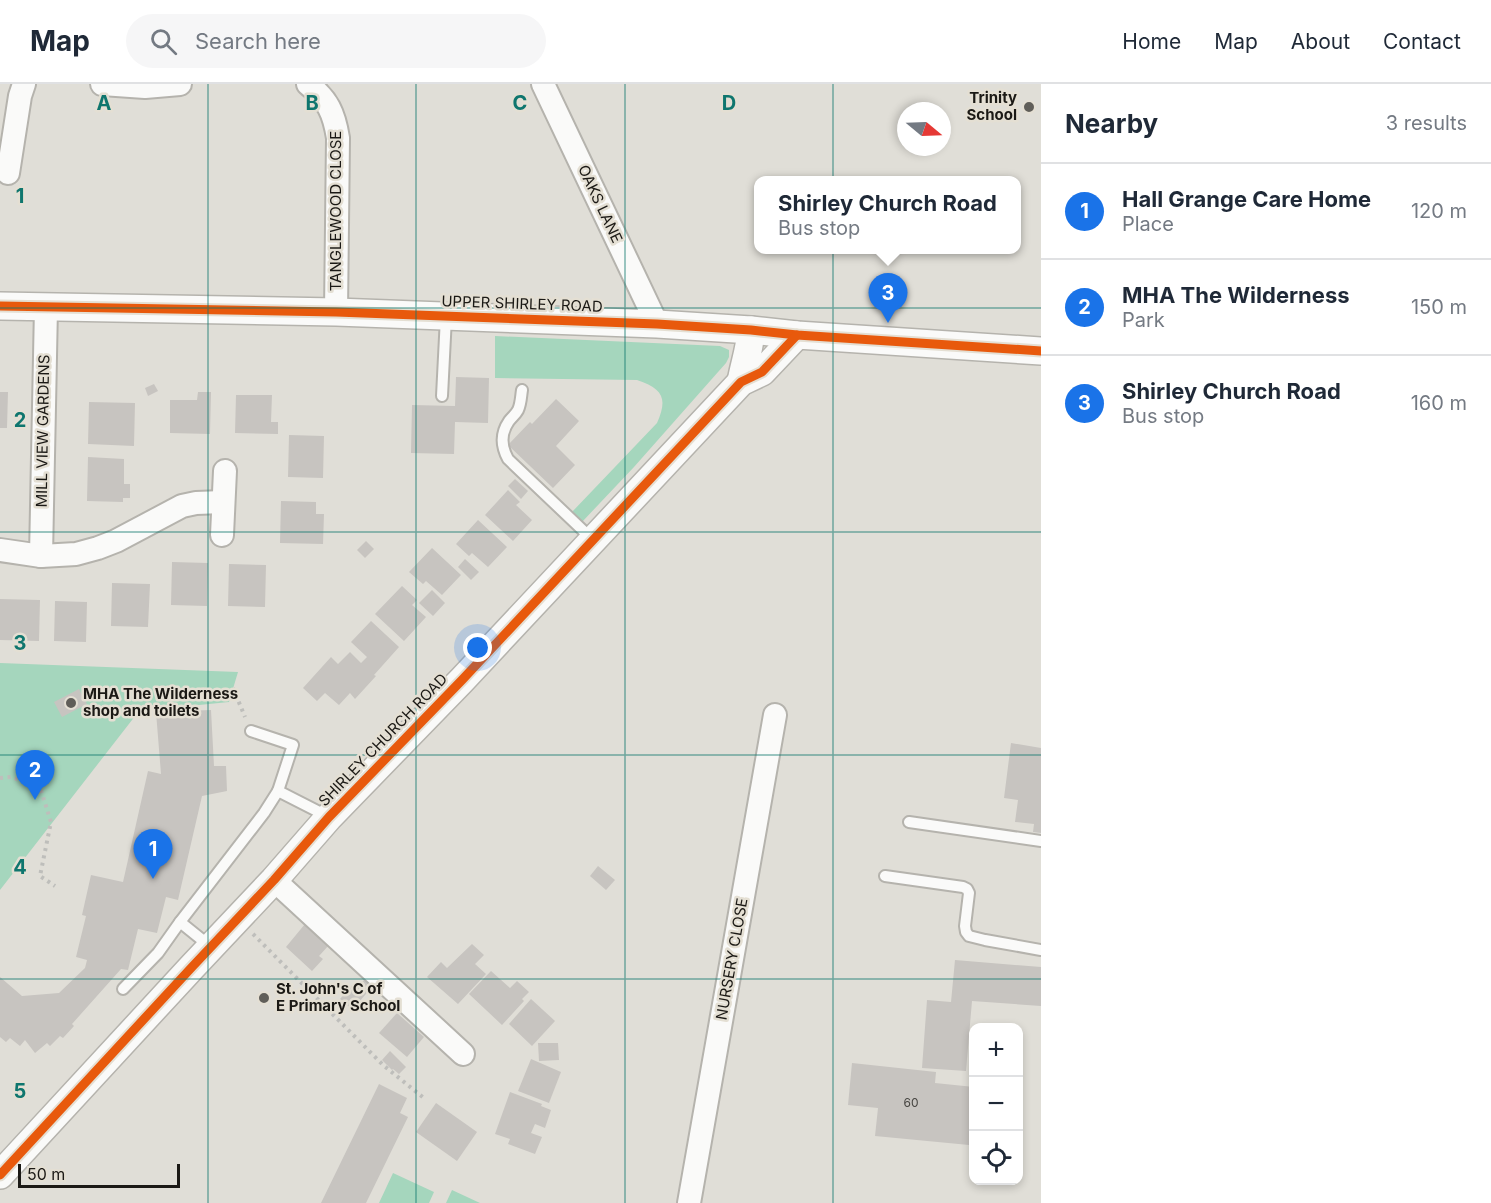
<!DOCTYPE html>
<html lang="en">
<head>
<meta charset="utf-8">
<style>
  body { margin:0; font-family:Inter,sans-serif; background:#f6f6f7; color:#1f2937 }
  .controls { position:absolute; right:18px; bottom:18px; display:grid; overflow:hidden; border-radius:12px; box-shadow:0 3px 9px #0003 }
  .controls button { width:54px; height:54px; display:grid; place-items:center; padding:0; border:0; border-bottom:2px solid #e0e1e3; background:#fff; color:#1f2937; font:30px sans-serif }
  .compass { position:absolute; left:897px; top:18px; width:54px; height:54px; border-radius:50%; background:#fff; box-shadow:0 3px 9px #0003; rotate:109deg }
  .scale { position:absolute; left:18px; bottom:15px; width:162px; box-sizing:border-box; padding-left:6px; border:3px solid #1b1915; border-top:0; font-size:16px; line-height:21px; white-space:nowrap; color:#1b1915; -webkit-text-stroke:4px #e4dfd3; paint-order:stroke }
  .you { position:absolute; left:478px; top:564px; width:21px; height:21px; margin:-15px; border:4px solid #fff; border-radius:50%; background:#1a73e8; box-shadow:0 0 0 9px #1a73e833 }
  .badge { display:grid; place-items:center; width:39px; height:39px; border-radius:50%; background:#1a73e8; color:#fff; font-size:20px; font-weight:700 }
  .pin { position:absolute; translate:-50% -50px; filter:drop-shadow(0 2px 3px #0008) }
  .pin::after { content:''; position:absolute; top:32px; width:21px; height:18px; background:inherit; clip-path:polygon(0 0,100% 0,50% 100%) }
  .popup { position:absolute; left:754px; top:92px; width:267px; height:78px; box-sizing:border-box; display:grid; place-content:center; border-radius:12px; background:#fff; filter:drop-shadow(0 2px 4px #0005); font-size:20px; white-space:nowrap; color:#747a83 }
  .popup b { font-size:22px; color:#1f2937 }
  .popup::after { content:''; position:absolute; left:50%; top:100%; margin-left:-12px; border:12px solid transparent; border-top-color:#fff }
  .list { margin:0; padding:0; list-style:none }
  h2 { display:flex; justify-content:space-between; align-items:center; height:78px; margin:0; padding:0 24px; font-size:26px }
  h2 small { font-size:20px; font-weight:400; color:#747a83 }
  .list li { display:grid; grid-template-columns:39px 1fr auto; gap:18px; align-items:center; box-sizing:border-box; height:96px; padding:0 24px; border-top:2px solid #e0e1e3 }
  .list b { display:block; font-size:22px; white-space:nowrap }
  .list p { margin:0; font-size:20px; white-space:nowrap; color:#747a83 }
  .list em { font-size:20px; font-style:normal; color:#747a83 }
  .icon { flex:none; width:33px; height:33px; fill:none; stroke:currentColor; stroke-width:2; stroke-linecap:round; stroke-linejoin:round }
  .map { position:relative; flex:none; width:1041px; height:1119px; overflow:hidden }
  header { display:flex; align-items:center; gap:36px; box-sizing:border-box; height:84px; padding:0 30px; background:#fff; border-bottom:2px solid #e0e1e3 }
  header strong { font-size:28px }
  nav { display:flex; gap:33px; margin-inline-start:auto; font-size:21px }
  .search { width:420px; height:54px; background:#f6f6f7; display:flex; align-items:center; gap:15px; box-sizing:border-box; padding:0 21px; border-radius:33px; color:#747a83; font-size:22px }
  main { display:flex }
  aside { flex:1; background:#fff }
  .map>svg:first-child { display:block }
  .green { fill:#a5d6bd }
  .building { fill:#c7c4c0 }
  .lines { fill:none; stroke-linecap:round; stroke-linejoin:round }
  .service-casing { stroke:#b5b3ad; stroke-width:14 }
  .minor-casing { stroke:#b5b3ad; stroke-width:26 }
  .tertiary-casing { stroke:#b5b3ad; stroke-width:30 }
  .path { stroke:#bebebb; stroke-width:4; stroke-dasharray:3 4.5; stroke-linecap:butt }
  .service { stroke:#fafaf9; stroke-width:10 }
  .minor { stroke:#fafaf9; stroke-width:22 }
  .tertiary { stroke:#fafaf9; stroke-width:27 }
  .cycleway-casing { stroke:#e4dfd3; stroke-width:13 }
  .cycleway { stroke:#e8590c; stroke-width:9 }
  .grid { fill:none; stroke:#0f766e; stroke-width:1.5; stroke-opacity:0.55 }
  .poi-dot { fill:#605e59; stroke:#e4dfd3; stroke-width:2 }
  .labels { text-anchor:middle; stroke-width:5; stroke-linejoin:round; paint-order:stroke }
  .number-label { font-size:12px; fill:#474541 }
  .poi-label { font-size:15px; font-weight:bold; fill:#1b1915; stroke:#e4dfd3; text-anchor:start }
  .street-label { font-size:15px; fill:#1b1915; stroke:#e4dfd3 }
  .grid-label { font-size:20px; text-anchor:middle; font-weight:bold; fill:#0f766e; stroke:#e4dfd3; stroke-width:5; stroke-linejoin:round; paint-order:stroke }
</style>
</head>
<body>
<header>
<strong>Map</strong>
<div class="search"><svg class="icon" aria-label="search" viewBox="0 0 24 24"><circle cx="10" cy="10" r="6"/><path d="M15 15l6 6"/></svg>Search here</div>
<nav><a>Home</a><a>Map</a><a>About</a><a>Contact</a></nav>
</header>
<main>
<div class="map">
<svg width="1041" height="1119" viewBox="0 0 1041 1119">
  <rect width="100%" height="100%" fill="#e0ded7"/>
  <!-- green -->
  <g class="green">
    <path d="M 495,252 L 720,262 L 729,266 L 729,273 L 726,279 L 634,383 L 582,438 L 572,428 L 657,339 C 668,314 663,305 637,296 L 495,294 Z"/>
    <polygon points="0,579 238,588 229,618 139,627 0,806"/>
    <polygon points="393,1089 434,1108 429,1119 379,1119"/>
    <polygon points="452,1106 480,1119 446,1119"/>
  </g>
  <!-- building -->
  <g class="building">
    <polygon points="456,293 489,294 488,339 455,338 454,370 411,369 412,321 455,322"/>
    <polygon points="154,300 158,307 148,312 145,304"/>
    <polygon points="0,308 8,308 7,344 0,344"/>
    <polygon points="198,308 211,308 210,350 170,349 170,316 197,316"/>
    <polygon points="236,311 272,311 271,338 278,338 278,350 235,349"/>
    <polygon points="556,315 579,337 556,362 575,381 553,404 508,361 530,338 532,340"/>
    <polygon points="89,318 135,319 134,362 88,360"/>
    <polygon points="289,351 324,352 323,394 288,393"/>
    <polygon points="88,373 124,375 124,400 130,400 130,414 123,414 123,418 87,417"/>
    <polygon points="515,395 528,407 521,415 508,402"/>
    <polygon points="508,406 520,418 516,421 532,436 513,457 485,431"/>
    <polygon points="281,417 316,418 316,430 324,430 323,460 280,459"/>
    <polygon points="478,436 507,463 488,483 472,469 469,472 456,460"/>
    <polygon points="366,457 374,465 365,474 357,466"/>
    <polygon points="432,464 461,491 442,511 426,497 423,500 409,488"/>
    <polygon points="465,475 479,488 471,496 458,483"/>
    <polygon points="172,478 208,479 207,522 171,521"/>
    <polygon points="229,480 266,481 265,523 228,522"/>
    <polygon points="112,499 150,500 148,543 111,542"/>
    <polygon points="402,502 417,516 412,521 426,533 404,557 375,530"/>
    <polygon points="432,506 445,519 433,532 419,519"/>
    <polygon points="0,515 40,516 39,557 0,556"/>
    <polygon points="55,517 87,518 86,558 54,557"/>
    <polygon points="371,537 399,563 374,591 376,592 355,615 350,609 339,621 325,609 317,617 303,604 331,573 338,580 350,568 361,579 367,573 351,558"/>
    <polygon points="79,605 87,620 62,633 54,618"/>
    <polygon points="211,626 214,682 226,682 227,707 202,712 178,816 166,813 157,849 138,845 128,886 121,885 72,940 74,942 63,954 60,952 50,962 47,959 35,969 25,956 20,962 10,954 6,958 0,953 0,893 22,912 59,909 85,884 87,876 76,873 86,832 82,831 91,791 123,798 148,687 161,690 156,628"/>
    <polygon points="1011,659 1041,664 1041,749 1033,748 1034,740 1015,738 1018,716 1004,714"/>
    <polygon points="598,782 615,796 606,806 590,792"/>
    <polygon points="305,840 329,861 319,872 323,875 312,887 286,863"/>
    <polygon points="472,860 484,871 475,880 486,890 458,920 427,893 441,878 447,884"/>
    <polygon points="955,876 1041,883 1041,922 972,917 966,987 922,984 927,916 951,918"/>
    <polygon points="491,887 510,904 517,897 529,908 522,915 524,917 502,941 469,910"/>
    <polygon points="364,896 372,903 352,926 340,915 354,899 358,903"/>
    <polygon points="531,915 555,937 532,962 509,940"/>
    <polygon points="397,929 424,953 407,973 379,949"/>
    <polygon points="538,959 558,959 559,976 539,977"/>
    <polygon points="390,967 406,983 399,990 393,985 392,986 382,976"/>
    <polygon points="531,975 561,988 549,1019 518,1007"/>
    <polygon points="852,979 936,988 935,999 974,1003 974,1017 969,1061 875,1052 878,1024 848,1021"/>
    <polygon points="379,1000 407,1014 400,1029 408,1033 366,1119 321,1119"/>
    <polygon points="510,1008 542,1020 541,1022 551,1026 545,1044 535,1040 531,1049 542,1053 535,1070 508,1060 510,1055 495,1050"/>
    <polygon points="436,1019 477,1048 457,1077 416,1048"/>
  </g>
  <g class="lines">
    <!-- service casing -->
    <g class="service-casing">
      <g id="service">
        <path d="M 522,306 C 521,312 521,320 518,326 C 516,330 512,333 509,337 C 500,350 501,362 508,375 L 592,455"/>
        <polyline points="442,312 446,233"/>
        <polyline points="251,647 293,661 278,707"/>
        <polyline points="909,738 1041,757"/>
        <polyline points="885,792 963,803 967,805 969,809 965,842 966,848 969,852 985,856 1041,866"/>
        <polyline points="211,863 180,838 264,729 278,707 329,733"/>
        <polyline points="123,905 158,869 180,838"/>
      </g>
    </g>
    <!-- minor casing -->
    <g class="minor-casing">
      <g id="minor">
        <polyline points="102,0 145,3 180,0"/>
        <path d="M 308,0 C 328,16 334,29 338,54 L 336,228"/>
        <polyline points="543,0 657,240"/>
        <polyline points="8,89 20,12 24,0"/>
        <polyline points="222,451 225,387"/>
        <polyline points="0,466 41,472 76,470 98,464 116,457 182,422 196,419 223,418"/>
        <polyline points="41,472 46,223"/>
        <polyline points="274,796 463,970"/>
        <polyline points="689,1119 775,631"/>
      </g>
    </g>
    <!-- tertiary casing -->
    <g class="tertiary-casing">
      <g id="tertiary">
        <polyline points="0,222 336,228 657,240 751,246 797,251 1041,267"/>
        <path d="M 741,298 C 744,280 750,265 751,246"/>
        <polyline points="0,1091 192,883 274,796 329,733 462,596 741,298 762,288 797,251"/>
      </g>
    </g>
    <!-- path -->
    <g class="path">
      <polyline points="233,604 245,633"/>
      <polyline points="0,694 11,693 40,703 51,738 40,792 55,802"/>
      <polyline points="253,850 383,981 425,1015"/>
    </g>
    <!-- service -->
    <use href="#service" class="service"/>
    <!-- minor -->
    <use href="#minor" class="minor"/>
    <!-- tertiary -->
    <use href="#tertiary" class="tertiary"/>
    <!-- cycleway casing -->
    <g class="cycleway-casing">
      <g id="cycleway">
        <polyline points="0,222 336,228 657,240 751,246 797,251 1041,267"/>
        <polyline points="0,1091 192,883 274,796 329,733 462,596 741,298 762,288 797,251"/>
      </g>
    </g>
    <!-- cycleway -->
    <use href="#cycleway" class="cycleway"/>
  </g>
  <!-- grid -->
  <path class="grid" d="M 208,0 L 208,1119M 416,0 L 416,1119M 625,0 L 625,1119M 833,0 L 833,1119M 0,224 L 1041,224M 0,448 L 1041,448M 0,671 L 1041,671M 0,895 L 1041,895"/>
  <!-- markers -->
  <g class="poi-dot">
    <circle cx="1029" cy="23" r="6"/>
    <circle cx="71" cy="619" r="6"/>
    <circle cx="264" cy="914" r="6"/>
  </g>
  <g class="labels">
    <!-- number labels -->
    <g class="number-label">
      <text x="911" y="1023">60</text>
    </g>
    <!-- poi labels -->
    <g class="poi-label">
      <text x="1017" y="19" text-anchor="end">Trinity<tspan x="1017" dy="17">School</tspan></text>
      <text x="83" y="615">MHA The Wilderness<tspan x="83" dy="17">shop and toilets</tspan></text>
      <text x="276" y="910">St. John's C of<tspan x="276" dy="17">E Primary School</tspan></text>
    </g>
    <!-- street labels -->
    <g class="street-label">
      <text transform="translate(600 120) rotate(65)" y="5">OAKS LANE</text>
      <text transform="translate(336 127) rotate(-90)" y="5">TANGLEWOOD CLOSE</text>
      <text transform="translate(522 220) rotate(2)" y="5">UPPER SHIRLEY ROAD</text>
      <text transform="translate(43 347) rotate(-89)" y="5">MILL VIEW GARDENS</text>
      <text transform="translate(383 656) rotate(-46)" y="5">SHIRLEY CHURCH ROAD</text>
      <text transform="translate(732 875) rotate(-80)" y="5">NURSERY CLOSE</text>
    </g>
  </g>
  <g class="grid-label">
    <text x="104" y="26">A</text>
    <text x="312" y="26">B</text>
    <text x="520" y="26">C</text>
    <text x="729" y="26">D</text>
    <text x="20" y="119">1</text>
    <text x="20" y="343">2</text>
    <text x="20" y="566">3</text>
    <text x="20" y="790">4</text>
    <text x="20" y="1014">5</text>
  </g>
</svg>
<div class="controls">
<button>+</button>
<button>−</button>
<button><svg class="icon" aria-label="locate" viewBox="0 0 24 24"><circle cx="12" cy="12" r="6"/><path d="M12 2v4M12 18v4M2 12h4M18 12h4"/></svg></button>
</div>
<svg class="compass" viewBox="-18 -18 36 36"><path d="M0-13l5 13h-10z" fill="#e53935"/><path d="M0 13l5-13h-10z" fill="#747a83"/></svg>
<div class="scale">50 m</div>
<div class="you"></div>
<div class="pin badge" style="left:153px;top:795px">1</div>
<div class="pin badge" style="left:35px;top:716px">2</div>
<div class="pin badge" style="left:888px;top:239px">3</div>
<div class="popup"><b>Shirley Church Road</b>Bus stop</div>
</div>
<aside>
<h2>Nearby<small>3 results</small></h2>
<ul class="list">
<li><span class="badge">1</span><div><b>Hall Grange Care Home</b><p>Place</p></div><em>120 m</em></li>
<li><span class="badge">2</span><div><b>MHA The Wilderness</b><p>Park</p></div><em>150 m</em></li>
<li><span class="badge">3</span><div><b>Shirley Church Road</b><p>Bus stop</p></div><em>160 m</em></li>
</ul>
</aside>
</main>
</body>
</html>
